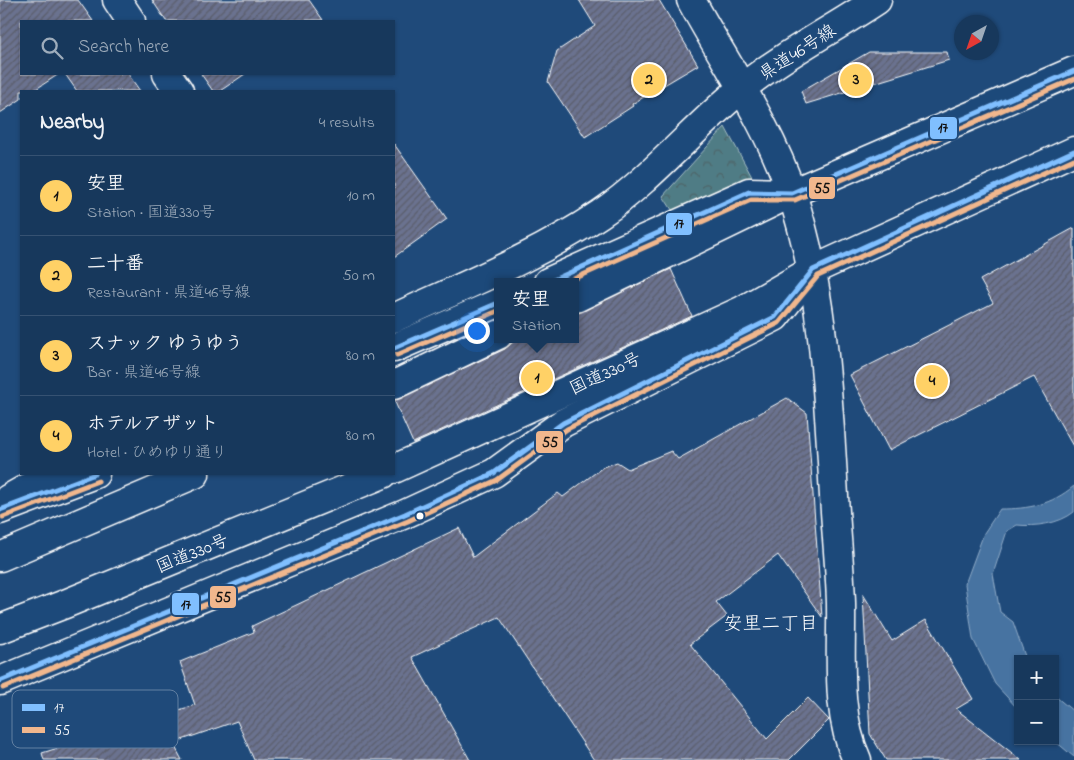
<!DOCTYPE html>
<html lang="en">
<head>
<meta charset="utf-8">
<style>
  body { margin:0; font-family:"Indie Flower","Klee One",sans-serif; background:#244365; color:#f1f3f6 }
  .controls { position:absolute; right:15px; bottom:15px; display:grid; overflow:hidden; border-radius:0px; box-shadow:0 1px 4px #0004 }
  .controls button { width:45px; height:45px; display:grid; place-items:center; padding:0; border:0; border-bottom:1px solid #365272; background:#17385c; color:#f1f3f6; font:25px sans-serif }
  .compass { position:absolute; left:954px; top:15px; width:45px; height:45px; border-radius:50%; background:#17385c; box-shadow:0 1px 4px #0004; rotate:220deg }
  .you { position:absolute; left:476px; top:330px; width:18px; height:18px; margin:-12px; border:4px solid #fff; border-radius:50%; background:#1a73e8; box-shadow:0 0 0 8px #1a73e833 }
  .badge { display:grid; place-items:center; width:32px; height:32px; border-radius:50%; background:#ffd166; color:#111; font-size:16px; font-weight:700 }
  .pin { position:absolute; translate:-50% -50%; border:2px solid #fff; box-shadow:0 1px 5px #0006 }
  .popup { position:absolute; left:494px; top:278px; width:85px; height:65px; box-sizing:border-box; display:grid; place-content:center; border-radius:0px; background:#17385c; filter:drop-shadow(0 1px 4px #0005); font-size:16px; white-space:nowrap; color:#9eacbb }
  .popup b { font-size:19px; color:#f1f3f6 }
  .popup::after { content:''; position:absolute; left:50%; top:100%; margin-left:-10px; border:10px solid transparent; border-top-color:#17385c }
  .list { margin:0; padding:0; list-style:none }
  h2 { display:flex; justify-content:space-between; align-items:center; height:65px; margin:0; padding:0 20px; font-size:21px }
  h2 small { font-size:16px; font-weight:400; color:#9eacbb }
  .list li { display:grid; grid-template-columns:32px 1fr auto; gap:15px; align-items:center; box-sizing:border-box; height:80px; padding:0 20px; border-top:1px solid #365272 }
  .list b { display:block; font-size:19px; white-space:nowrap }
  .list p { margin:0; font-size:16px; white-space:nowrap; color:#9eacbb }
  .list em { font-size:16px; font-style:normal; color:#9eacbb }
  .icon { flex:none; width:28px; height:28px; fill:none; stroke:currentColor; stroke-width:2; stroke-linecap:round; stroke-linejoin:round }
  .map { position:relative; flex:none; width:1074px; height:760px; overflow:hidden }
  .search { position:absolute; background:#17385c; box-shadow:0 1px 4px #0004; left:20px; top:20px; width:375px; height:55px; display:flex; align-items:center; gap:12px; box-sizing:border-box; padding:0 18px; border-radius:0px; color:#9eacbb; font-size:19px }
  .panel { position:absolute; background:#17385c; box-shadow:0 1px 4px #0004; left:20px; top:90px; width:375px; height:385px; border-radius:0px }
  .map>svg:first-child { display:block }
  .forest { fill:url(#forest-crowns); stroke:#a7bec2 }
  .water { fill:#4673a1; stroke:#90abc7 }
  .building { fill:url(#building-hatch); stroke:#fff }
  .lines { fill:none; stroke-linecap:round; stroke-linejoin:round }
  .minor-casing { stroke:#fff; stroke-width:31 }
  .major-casing { stroke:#fff; stroke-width:31 }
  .highway-casing { stroke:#fff; stroke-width:31 }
  .minor { stroke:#1f4a7a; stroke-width:28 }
  .major { stroke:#1f4a7a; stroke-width:28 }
  .highway { stroke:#1f4a7a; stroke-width:28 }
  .bus-1-casing { stroke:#1f4a7a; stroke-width:9 }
  .bus-2-casing { stroke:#1f4a7a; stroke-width:9 }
  .bus-1 { stroke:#80bfff; stroke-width:5 }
  .bus-2 { stroke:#f1b78d; stroke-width:5 }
  .bus-dot { fill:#fff; stroke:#1f4a7a; stroke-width:2 }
  .labels { text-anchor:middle; stroke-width:5; stroke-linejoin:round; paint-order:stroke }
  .street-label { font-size:18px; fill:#fff; stroke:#1f4a7a }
  .neighbourhood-label { font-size:19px; fill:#fff; stroke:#1f4a7a }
  .key { fill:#1f4a7a; stroke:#6280a2; stroke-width:1 }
  .key-label { font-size:14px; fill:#fff }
  .line-badge { stroke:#1f4a7a; stroke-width:2 }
  .pale-badge-label { font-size:14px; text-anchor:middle; font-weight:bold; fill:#111 }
</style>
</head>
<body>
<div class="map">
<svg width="1074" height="760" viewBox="0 0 1074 760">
  <defs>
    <pattern id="forest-crowns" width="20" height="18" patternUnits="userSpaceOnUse" patternTransform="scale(1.25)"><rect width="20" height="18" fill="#4f7c85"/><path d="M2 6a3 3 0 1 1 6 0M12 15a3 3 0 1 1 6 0" fill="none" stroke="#4e6468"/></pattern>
    <pattern id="building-hatch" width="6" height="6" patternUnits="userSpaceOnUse" patternTransform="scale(1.25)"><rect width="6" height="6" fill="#6b728f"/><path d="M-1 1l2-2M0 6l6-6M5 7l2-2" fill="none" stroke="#5a5d6a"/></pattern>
  </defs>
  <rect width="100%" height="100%" fill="#1f4a7a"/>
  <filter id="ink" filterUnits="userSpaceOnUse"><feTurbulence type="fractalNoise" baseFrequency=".02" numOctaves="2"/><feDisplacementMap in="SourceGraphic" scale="10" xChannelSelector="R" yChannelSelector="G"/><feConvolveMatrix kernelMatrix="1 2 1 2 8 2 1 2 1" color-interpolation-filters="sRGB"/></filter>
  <g filter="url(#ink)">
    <!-- forest -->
    <polygon class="forest" points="725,127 752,177 674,213 663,196"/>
    <!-- water -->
    <g class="water">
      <path d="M 1074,486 L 1074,512 C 1059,524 1035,527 1017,525 L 1007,531 L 993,574 L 1000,612 L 1013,622 L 1026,659 L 1018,659 L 1018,709 L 995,684 L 973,639 L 965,584 L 984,533 L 1000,509 C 1029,509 1051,505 1074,486 Z"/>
      <polygon points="1055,696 1074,712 1074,757 1055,741"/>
    </g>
    <!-- building -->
    <g class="building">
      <polygon points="0,0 78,0 93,21 21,21 21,74 59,74 33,91 21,91 21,99 0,113"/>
      <polygon points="152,0 309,0 323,20 166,21"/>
      <polygon points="579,0 659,0 698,65 632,104 633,106 585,137 548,82 557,51 595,26"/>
      <polygon points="869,52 947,52 949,60 806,104 801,91"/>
      <polygon points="65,74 128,74 140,91 77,91"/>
      <polygon points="201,74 245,74 220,91 213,91"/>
      <polygon points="394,144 447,219 394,257"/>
      <polygon points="1074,228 1074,448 1034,377 889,450 850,375 993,303 980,280"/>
      <polygon points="671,269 692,316 413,443 394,400 505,349 517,339 576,339 576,313"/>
      <polygon points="787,398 807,413 822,617 778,555 716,602 727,616 690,644 767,739 808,698 829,720 789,760 594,760 499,617 412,657 470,760 254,760 237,721 173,743 182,760 44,760 42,753 195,705 180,662 254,632 252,626 459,528 473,557 558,493 563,497 603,467 617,462 628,469 671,451 678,459"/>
      <polygon points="863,594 892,641 926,620 973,699 956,709 1021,760 886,760 870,734"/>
    </g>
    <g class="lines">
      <!-- minor casing -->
      <g class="minor-casing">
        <g id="minor">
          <polyline points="117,0 131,21"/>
          <path d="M 691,0 C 725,63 769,125 792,194 C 824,291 828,395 834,496 C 836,532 840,567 841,603 C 842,655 835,712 857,760"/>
          <polyline points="167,74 179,91"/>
        </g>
      </g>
      <!-- major casing -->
      <g class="major-casing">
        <g id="major">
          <path d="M 394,318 C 463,286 536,257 600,214 C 651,180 693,128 741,89 C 783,55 832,30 877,0"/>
          <polyline points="8,499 52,474"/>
        </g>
      </g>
      <!-- highway casing -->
      <g class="highway-casing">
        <g id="highway">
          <polyline points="548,282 749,192 787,193"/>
          <polyline points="576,298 792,193 1074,71"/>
          <polyline points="394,348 498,303"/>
          <polyline points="394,385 498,335"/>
          <polyline points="394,469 743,310 813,270 1074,151"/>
          <polyline points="0,510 95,474"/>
          <polyline points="0,557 195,474"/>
          <polyline points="0,629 65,604 383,474"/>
          <polyline points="0,681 405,514 494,473 563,423 775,317 813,270"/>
        </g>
      </g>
      <!-- minor -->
      <use href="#minor" class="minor"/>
      <!-- major -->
      <use href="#major" class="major"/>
      <!-- highway -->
      <use href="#highway" class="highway"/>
      <!-- bus-1 casing -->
      <g class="bus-1-casing">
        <g id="bus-1">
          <polyline points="549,282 749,192 792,193 1074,71"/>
          <polyline points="394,348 498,303"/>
          <polyline points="0,510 95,474"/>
          <polyline points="0,681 405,514 494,473 563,423 775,317 813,270 1074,151"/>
        </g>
      </g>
      <!-- bus-2 casing -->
      <g class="bus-2-casing">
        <g id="bus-2">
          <polyline points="567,282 751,200 795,200 1074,79"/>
          <polyline points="397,355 498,311"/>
          <polyline points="3,517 98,481"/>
          <polyline points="3,688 408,521 497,480 567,429 779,323 818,276 1074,159"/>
        </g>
      </g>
      <!-- bus-1 -->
      <use href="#bus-1" class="bus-1"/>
      <!-- bus-2 -->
      <use href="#bus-2" class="bus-2"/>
    </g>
  </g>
  <!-- markers -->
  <circle class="bus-dot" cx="420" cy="516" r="4.5"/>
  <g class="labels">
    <!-- street labels -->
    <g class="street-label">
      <text transform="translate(797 52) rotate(-33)" y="6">県道46号線</text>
      <text transform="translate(605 373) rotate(-25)" y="6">国道330号</text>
      <text transform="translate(192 553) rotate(-22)" y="6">国道330号</text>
    </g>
    <!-- neighbourhood labels -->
    <g class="neighbourhood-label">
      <text x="771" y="629">安里二丁目</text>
    </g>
  </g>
  <!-- legend -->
  <rect x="12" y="690" width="166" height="58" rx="8" class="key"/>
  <rect x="22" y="704" width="23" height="7" fill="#80bfff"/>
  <rect x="22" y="727" width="23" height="6" fill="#f1b78d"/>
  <g class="key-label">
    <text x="54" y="712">17</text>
    <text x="54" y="735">55</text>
  </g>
  <g class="line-badge">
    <rect x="929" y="116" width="29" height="24" rx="5" fill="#80bfff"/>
    <rect x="808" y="176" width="28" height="24" rx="5" fill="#f1b78d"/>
    <rect x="665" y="212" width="28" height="24" rx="5" fill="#80bfff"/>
    <rect x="535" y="430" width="29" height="24" rx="5" fill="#f1b78d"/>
    <rect x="209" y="585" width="28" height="24" rx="5" fill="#f1b78d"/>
    <rect x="171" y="592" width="29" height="24" rx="5" fill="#80bfff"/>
  </g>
  <g class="pale-badge-label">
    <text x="943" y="132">17</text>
    <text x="822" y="193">55</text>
    <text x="679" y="228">17</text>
    <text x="550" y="447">55</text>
    <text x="223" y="602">55</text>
    <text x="186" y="609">17</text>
  </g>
</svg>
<div class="controls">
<button>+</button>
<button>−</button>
</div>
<svg class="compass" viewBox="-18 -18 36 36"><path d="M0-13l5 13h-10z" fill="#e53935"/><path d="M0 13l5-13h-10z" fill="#9eacbb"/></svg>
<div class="you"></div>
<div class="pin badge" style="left:537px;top:378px">1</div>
<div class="popup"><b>安里</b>Station</div>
<div class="pin badge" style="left:649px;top:80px">2</div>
<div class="pin badge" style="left:856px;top:80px">3</div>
<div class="pin badge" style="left:932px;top:381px">4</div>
<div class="search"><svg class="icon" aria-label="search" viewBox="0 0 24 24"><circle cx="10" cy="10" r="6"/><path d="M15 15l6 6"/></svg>Search here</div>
<section class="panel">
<h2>Nearby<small>4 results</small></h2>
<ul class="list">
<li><span class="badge">1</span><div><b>安里</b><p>Station · 国道330号</p></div><em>10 m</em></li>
<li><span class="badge">2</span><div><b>二十番</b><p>Restaurant · 県道46号線</p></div><em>50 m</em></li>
<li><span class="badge">3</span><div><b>スナック ゆうゆう</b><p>Bar · 県道46号線</p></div><em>80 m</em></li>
<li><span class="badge">4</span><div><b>ホテルアザット</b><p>Hotel · ひめゆり通り</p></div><em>80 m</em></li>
</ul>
</section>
</div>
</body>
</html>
